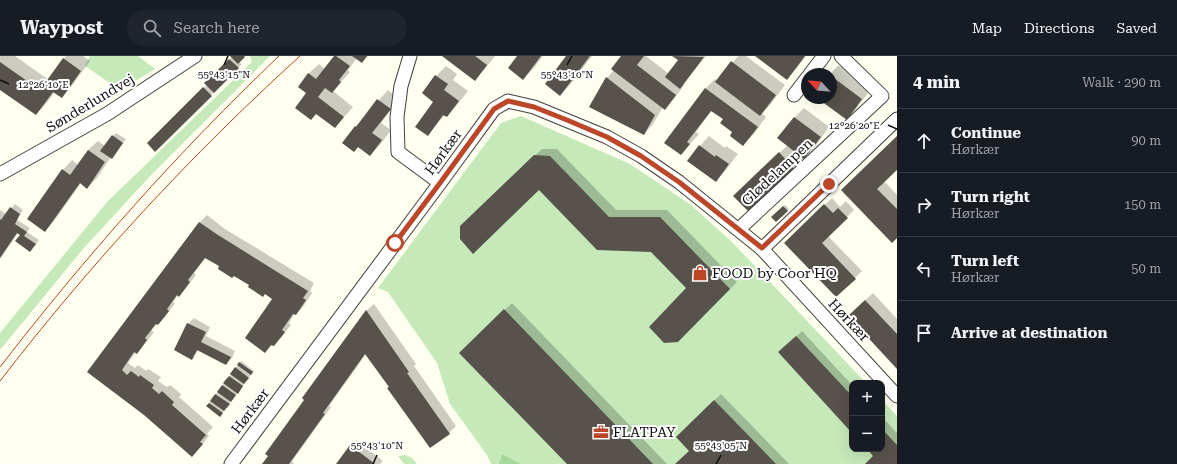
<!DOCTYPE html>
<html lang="en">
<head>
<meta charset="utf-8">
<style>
  body { margin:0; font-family:"Roboto Serif",serif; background:#20242c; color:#f1f3f6 }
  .controls { position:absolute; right:12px; bottom:12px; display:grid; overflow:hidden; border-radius:8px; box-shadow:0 4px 16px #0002 }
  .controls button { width:36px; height:36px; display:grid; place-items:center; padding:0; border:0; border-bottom:1px solid #363941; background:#171b24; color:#f1f3f6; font:20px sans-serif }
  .compass { position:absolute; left:801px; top:12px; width:36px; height:36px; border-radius:50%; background:#171b24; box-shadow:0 4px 16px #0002; rotate:296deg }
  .stop { position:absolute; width:12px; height:12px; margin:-9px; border:3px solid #bc4628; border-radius:50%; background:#fff }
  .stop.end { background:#bc4628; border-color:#fff; box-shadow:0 1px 4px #0008 }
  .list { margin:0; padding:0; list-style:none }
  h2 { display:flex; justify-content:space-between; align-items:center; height:52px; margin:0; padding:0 16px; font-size:17px }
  h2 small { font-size:13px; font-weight:400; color:#9ea1a6 }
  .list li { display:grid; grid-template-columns:26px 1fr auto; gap:12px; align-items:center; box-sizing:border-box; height:64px; padding:0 16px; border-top:1px solid #363941 }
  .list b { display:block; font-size:15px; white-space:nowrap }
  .list p { margin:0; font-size:13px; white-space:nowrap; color:#9ea1a6 }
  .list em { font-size:13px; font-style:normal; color:#9ea1a6 }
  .icon { flex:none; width:22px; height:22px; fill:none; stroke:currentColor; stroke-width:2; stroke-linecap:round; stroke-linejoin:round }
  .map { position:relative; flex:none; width:897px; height:408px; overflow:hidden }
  header { display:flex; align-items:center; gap:24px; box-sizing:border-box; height:56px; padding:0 20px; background:#171b24; border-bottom:1px solid #363941 }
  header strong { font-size:19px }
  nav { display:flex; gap:22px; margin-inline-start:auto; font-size:14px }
  .search { width:280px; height:36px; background:#20242c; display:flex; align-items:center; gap:10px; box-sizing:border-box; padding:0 14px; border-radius:22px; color:#9ea1a6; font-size:15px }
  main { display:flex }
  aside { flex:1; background:#171b24 }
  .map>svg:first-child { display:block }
  .green { fill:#c6e9ba }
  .forest { fill:#a6d999 }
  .shadow { fill:#0003 }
  .building { fill:#57524b }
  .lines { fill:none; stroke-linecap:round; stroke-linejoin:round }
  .minor-casing { stroke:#414141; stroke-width:15 }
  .minor { stroke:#fff; stroke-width:13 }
  .tram { stroke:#bc4628; stroke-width:1 }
  .route { stroke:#bc4628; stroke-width:5 }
  .ticks { fill:none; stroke:#0e0e0e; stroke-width:1.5 }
  .labels { text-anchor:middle; stroke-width:4; stroke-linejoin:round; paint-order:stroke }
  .street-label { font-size:14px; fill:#0e0e0e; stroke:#fff }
  .poi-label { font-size:14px; fill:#0e0e0e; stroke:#fff; text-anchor:start }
  .ticks-label { font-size:10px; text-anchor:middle; fill:#0e0e0e; stroke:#fff; stroke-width:4; stroke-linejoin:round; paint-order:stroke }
</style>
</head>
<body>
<header>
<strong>Waypost</strong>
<div class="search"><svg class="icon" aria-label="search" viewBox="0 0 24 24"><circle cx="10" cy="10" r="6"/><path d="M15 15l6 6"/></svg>Search here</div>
<nav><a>Map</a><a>Directions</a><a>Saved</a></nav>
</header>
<main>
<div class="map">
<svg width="897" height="408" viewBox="0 0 897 408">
  <rect width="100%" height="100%" fill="#feffef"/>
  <!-- green -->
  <g class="green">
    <polygon points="90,0 138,0 155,13 120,34 85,10"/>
    <polygon points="250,0 270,0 152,118 83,193 0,294 0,277 107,146 252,6"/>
    <polygon points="521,60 630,108 691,149 732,186 866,327 852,327 852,393 882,393 882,344 897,360 897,408 491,408 487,399 450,348 437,307 388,236 378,232 501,67"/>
    <polygon points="405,399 412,402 417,408 404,408 398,400"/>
  </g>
  <!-- forest -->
  <polygon class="forest" points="502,398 521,408 499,408"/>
  <!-- shadow -->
  <g class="shadow">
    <polygon points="0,0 15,0 49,24 66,0 83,0 90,5 71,31 62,41 55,36 45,49 36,58 0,33"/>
    <polygon points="231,0 245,0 239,6 242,8 155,94 148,87 207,29 206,27 232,1"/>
    <polygon points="335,0 368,0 362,6 357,2 348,14 350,16 333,35 353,51 335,71 307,37 299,31 309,17 319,8 325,13"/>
    <polygon points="444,0 495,0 484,14 475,23"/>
    <polygon points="518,0 543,0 533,13 523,23"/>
    <polygon points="567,0 592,0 570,29 560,39"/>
    <polygon points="622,0 646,0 669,18 679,4 674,0 706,0 683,28 684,29 674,43 665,52 663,51 653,68 644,78 590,50 607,22 614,14"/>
    <polygon points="738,0 746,0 785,29 770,49 762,57 766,61 753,79 743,88 724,63 712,54 696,76 699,78 681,98 666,86 706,32 715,23 718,25"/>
    <polygon points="757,0 806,0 796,13 787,23"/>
    <polygon points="839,9 871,33 856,53 847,63 818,42 831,42 831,18 830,18"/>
    <polygon points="446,10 457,18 453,24 468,35 456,50 446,60 445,59 427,79 435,46 423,37 436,20"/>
    <polygon points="388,34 399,43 381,67 391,74 380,89 370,99 359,90 354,95 355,71"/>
    <polygon points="804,52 829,71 814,92 749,155 744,131 788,89 779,82 795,61"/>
    <polygon points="116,77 126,83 115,98 111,101 97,122 87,132 81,127 54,165 45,175 28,162 63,114 72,104 78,109 88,94 98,85 105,90"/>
    <polygon points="709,80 725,92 726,90 738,98 725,115 716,125 700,90"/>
    <polygon points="897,81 897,113 884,125 897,139 897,181 843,134"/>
    <polygon points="542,93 557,93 616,154 667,154 737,226 678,285 688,232 651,195 539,133 469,163"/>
    <polygon points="832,142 840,151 846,145 854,154 828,180 862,215 836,240 786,187"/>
    <polygon points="15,148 23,154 17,164 30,172 27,176 39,184 34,191 18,177 0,203 0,154 6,158"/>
    <polygon points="785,149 789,153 776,164 773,161"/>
    <polygon points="207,159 225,173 314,227 310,235 312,237 303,251 296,258 295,257 289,267 291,269 281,282 265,295 274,243 206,201 194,217 196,219 186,232 179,239 178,239 173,246 175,247 165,261 158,268 157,267 151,274 154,276 144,289 137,297 136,296 128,307 135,312 138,309 146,315 148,313 161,321 158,325 167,331 170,329 181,338 179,341 213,371 207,378 209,380 199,392 145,358 89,316 200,166"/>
    <polygon points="873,237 897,263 897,312 856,253"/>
    <polygon points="512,247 667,408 568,408 461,297"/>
    <polygon points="374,248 416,308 414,310 456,370 449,377 430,390 388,332 390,330 366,298 329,350 331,351 292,405 294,408 263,408 306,344 303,342 367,254"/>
    <polygon points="194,262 210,271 206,280 235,295 232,302 226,308 199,294 192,302 188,268"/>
    <polygon points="802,275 852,329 852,375 785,291"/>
    <polygon points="241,305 254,315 220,360 207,350"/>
    <polygon points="721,338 789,408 677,408 690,395 677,381"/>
    <polygon points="882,361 897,377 897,408 866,408 874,400 868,393 882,393"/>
    <polygon points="356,384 383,405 380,408 337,408"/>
  </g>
  <!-- building -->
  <g class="building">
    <polygon points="230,0 244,0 245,1 238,8"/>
    <polygon points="334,0 336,0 350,10 339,24 341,26 332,37 325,32 318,41 344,61 335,72 316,58 311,64 295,52 306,37 298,31 308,17 316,23"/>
    <polygon points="352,0 367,0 362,7"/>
    <polygon points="442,0 475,0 487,9 475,25"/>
    <polygon points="517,0 541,0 523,24 508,12"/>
    <polygon points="566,0 590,0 560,40 545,28"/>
    <polygon points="621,0 644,0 637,9 676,39 665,54 611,13"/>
    <polygon points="672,0 704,1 680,33 665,21 678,4"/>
    <polygon points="755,0 805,0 787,24"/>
    <polygon points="63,2 81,15 62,42 53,36 36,59 0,34 0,6 40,34"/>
    <polygon points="229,3 239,12 214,37 204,27"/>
    <polygon points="731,5 776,39 760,60 715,26"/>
    <polygon points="435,19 448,28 444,34 459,45 447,61 443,59 428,80 415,71 433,46 422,37"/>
    <polygon points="831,20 862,43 847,64 817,42 831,42"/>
    <polygon points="606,21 655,59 644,79 589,51"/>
    <polygon points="203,31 212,40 155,96 147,87"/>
    <polygon points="705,32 758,71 743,90 730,80 732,76 720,67 723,63 711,55 687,86 690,88 681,99 664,87"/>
    <polygon points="377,43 391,53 372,77 382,84 370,100 358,91 354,96 342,87 355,70 356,71"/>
    <polygon points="794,61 821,81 804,103 777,82"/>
    <polygon points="112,79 123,87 112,103 100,95"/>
    <polygon points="897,80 897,114 877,133 897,153 897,182 892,187 841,134"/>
    <polygon points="699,89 715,101 716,99 729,108 716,126 687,105"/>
    <polygon points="88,94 105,106 87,133 80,127 45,176 27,163 62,113 70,119"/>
    <polygon points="779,96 794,113 749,156 733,140"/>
    <polygon points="534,99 550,100 609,161 660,161 730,233 678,286 664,287 649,271 686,232 651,196 597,194 539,134 473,198 460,183 460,170"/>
    <polygon points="824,148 833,157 838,152 848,162 822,187 856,223 836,241 784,187"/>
    <polygon points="783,150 788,155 776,166 771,161"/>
    <polygon points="10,151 20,158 15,168 27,176 24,180 36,188 30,196 15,185 20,179 17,177 0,202 0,163 1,164"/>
    <polygon points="199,166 218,179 308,235 303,242 306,244 296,259 293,258 282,274 285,276 274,290 271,289 265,297 245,282 272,243 265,238 263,241 248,231 249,229 234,220 232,222 218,213 219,210 205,202 188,224 190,226 179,241 177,239 167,253 169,255 158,269 156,268 145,282 147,284 137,298 134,296 122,314 127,319 131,315 139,321 140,319 154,329 152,332 159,338 162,335 174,346 172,349 206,379 200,386 203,388 192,401 144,359 87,316"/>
    <polygon points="865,244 897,278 897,313 848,260"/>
    <polygon points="504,253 653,408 567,408 459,297"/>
    <polygon points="366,254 409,316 407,317 450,378 430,392 387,332 389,331 365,298 323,357 325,358 289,408 262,408 268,400 265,398 304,344 302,342"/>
    <polygon points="187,267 206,276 201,286 231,301 226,309 197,294 192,304 174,294"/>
    <polygon points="796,280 852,340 852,377 778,296"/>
    <polygon points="239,306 253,316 251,319 237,309"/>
    <polygon points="235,311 249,322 244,328 230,318"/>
    <polygon points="229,320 243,330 238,338 223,327"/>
    <polygon points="222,329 236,339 231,346 217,336"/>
    <polygon points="215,338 230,348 224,355 210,345"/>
    <polygon points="714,344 776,408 675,408 689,395 676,381"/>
    <polygon points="209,347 223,357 220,361 206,350"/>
    <polygon points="882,373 897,389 897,408 865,408 873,400 867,393 882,393"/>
    <polygon points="350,389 375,408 336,408"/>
  </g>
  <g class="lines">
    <!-- minor casing -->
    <g class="minor-casing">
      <g id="minor">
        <polyline points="410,0 401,30 397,61 398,96 440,127"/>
        <polyline points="810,18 824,0"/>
        <polyline points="794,39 807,22"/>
        <polyline points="0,118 107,58 195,0"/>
        <polyline points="739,173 882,40 841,0"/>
        <polyline points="762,193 897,63"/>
        <polyline points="231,408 440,127 494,53 508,45 534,51 607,81 641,100 679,126 762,193 897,340"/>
      </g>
    </g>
    <!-- minor -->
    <use href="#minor" class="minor"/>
    <!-- tram -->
    <g class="tram">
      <path d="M 0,311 C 85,201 178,96 279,0"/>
      <path d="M 0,325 C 90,208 191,99 300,0"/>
    </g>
  </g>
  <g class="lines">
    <!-- route -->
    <polyline class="route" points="395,187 440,127 494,53 508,45 534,51 567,64 607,81 641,100 679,126 762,192 829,128"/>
  </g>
  <!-- ticks -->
  <path class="ticks" d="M 224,9 L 228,0M 567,9 L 572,0M 0,24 L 9,28M 888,69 L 897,73M 373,408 L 377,399M 716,408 L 721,399"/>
  <!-- icons -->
  <defs>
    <g id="shop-bare" transform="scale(1.2)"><path d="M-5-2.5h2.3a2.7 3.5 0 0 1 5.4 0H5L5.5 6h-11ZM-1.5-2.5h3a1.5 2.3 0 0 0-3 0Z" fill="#bc4628" stroke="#fff" stroke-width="2.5" paint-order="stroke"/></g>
    <g id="office-bare" transform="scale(1.2)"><path d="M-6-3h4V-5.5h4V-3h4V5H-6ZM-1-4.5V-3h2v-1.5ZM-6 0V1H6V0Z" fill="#bc4628" stroke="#fff" stroke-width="2.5" paint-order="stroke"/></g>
  </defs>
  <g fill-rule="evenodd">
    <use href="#shop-bare" x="700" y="217"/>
    <use href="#office-bare" x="601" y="376"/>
  </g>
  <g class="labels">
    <!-- street labels -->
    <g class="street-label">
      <text transform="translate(90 47) rotate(-31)" y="5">Sønderlundvej</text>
      <text transform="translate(443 96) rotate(-54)" y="5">Hørkær</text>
      <text transform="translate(777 116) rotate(-43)" y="5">Glødelampen</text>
      <text transform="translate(849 264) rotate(47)" y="5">Hørkær</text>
      <text transform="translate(250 355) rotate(-53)" y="5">Hørkær</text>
    </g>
    <!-- poi labels -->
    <g class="poi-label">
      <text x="712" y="222">FOOD by Coor HQ</text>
      <text x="613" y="381">FLATPAY</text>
    </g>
  </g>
  <g class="ticks-label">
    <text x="224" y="22">55°43'15"N</text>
    <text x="567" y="22">55°43'10"N</text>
    <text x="43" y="32">12°26'10"E</text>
    <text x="854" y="73">12°26'20"E</text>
    <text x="377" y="393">55°43'10"N</text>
    <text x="721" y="393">55°43'05"N</text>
  </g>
</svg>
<div class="controls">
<button>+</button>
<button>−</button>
</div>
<svg class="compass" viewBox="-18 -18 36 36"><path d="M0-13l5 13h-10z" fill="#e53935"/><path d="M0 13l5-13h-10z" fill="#9ea1a6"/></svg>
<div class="stop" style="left:395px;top:187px"></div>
<div class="stop end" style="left:829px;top:128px"></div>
</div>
<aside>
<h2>4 min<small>Walk · 290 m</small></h2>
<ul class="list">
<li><svg class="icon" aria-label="ahead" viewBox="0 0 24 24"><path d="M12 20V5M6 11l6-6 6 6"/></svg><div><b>Continue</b><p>Hørkær</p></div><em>90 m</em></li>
<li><svg class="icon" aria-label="right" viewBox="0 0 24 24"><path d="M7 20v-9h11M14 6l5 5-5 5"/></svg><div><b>Turn right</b><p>Hørkær</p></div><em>150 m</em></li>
<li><svg class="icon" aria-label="left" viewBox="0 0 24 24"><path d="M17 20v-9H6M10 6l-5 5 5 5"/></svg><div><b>Turn left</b><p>Hørkær</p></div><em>50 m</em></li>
<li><svg class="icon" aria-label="arrive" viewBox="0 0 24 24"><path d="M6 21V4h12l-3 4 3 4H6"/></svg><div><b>Arrive at destination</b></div></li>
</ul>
</aside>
</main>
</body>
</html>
